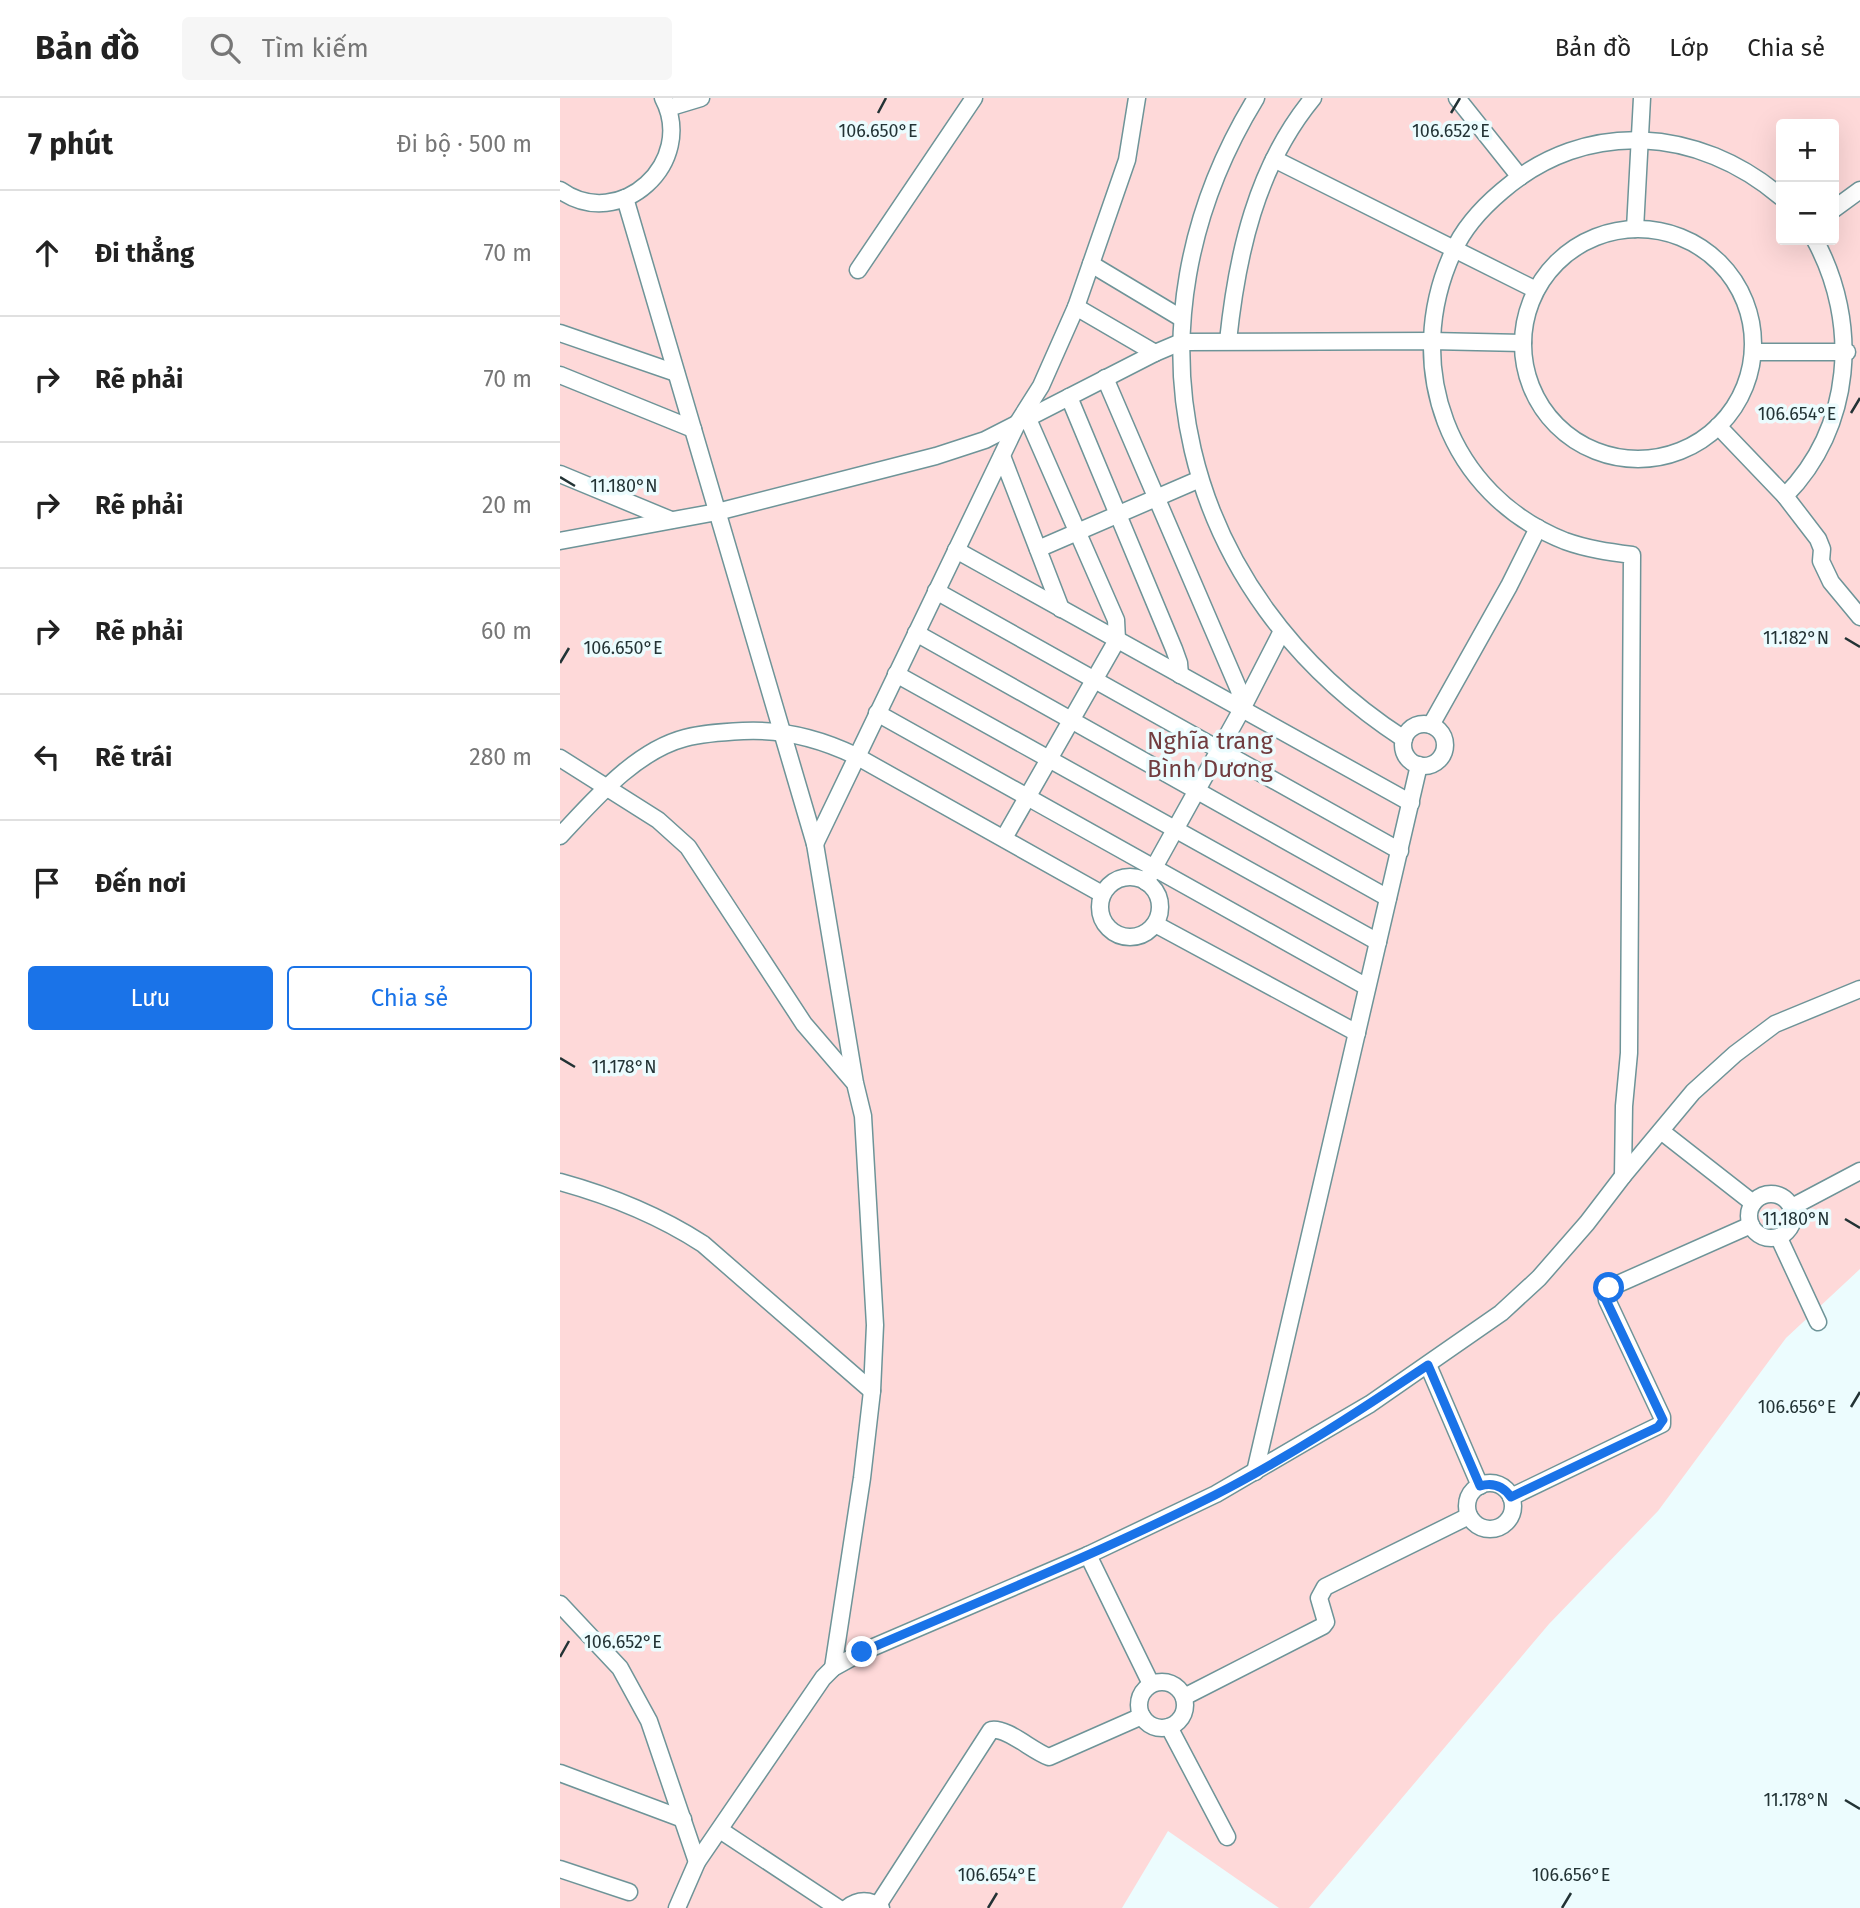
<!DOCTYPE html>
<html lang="vi">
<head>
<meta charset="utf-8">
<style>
  body { margin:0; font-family:"Fira Sans",sans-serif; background:#f6f6f6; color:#222 }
  .controls { position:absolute; right:21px; top:21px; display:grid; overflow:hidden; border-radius:7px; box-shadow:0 7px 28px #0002 }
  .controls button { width:63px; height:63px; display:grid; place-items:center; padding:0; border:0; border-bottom:2px solid #e0e0e0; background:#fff; color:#222; font:35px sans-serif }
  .stop { position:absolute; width:21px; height:21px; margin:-16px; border:5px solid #1a73e8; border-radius:50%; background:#fff }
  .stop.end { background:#1a73e8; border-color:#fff; box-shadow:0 2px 7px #0008 }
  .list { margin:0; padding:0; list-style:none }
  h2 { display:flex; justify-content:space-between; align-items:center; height:91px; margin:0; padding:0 28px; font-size:30px }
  h2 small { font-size:23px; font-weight:400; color:#767676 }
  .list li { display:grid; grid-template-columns:46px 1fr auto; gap:21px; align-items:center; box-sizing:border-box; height:126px; padding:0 28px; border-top:2px solid #e0e0e0 }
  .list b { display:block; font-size:26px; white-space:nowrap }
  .list em { font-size:23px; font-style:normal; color:#767676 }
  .actions { display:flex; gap:14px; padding:21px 28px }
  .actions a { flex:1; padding:16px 0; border:2px solid #1a73e8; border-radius:7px; text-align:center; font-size:24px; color:#1a73e8 }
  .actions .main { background:#1a73e8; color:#fff }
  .icon { flex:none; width:38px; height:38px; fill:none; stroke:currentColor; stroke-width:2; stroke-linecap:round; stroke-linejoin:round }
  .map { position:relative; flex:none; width:1300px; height:1810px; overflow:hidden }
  header { display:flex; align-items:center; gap:42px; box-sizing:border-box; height:98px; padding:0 35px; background:#fff; border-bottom:2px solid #e0e0e0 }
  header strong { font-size:33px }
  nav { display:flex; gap:38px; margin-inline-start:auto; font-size:24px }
  .search { width:490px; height:63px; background:#f6f6f6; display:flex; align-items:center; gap:18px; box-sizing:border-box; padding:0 24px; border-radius:7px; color:#767676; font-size:26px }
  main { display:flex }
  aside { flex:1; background:#fff }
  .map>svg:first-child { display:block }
  .green { fill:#fed9d9; fill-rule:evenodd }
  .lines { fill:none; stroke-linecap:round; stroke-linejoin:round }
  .minor-casing { stroke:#6e9498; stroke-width:19 }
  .minor { stroke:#fff; stroke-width:16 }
  .route { stroke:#1a73e8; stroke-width:9 }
  .ticks { fill:none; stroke:#233335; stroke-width:2.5 }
  .labels { text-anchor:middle; stroke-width:7; stroke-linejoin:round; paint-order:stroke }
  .park-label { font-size:24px; fill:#713c3f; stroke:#ecfcfe }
  .ticks-label { font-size:18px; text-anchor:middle; fill:#233335; stroke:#ecfcfe; stroke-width:7; stroke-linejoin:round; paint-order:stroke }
</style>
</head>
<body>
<header>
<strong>Bản đồ</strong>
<div class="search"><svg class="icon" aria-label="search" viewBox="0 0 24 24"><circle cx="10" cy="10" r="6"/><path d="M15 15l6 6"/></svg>Tìm kiếm</div>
<nav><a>Bản đồ</a><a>Lớp</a><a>Chia sẻ</a></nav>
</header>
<main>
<aside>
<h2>7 phút<small>Đi bộ · 500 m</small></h2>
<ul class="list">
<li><svg class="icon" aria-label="ahead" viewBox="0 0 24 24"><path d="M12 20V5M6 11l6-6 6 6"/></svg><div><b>Đi thẳng</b></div><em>70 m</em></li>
<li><svg class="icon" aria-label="right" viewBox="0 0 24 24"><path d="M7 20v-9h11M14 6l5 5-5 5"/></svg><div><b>Rẽ phải</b></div><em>70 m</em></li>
<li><svg class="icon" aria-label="right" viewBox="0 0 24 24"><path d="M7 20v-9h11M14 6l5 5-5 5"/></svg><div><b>Rẽ phải</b></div><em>20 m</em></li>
<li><svg class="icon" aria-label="right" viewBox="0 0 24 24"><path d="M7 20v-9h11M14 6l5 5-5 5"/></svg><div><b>Rẽ phải</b></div><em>60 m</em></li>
<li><svg class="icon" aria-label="left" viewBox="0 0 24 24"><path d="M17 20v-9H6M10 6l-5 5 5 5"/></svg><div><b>Rẽ trái</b></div><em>280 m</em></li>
<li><svg class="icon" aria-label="arrive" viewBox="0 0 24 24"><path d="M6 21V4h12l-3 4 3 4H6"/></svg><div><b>Đến nơi</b></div></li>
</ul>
<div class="actions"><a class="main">Lưu</a><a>Chia sẻ</a></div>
</aside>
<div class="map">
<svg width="1300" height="1810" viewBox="0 0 1300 1810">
  <rect width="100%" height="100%" fill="#ecfcfe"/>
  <!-- green -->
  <path class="green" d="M 0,0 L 1300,0 L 1300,1171 L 1226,1240 L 1098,1413 L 989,1526 L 749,1810 L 719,1810 L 608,1733 L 562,1810 L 0,1810 ZM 1221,26 L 1274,26 L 1274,142 L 1221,142 Z"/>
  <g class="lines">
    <!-- minor casing -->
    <g class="minor-casing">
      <g id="minor">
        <path d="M 696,0 C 555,230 619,495 844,641"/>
        <polyline points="897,0 960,79"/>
        <polyline points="108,10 141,0"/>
        <polyline points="714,61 976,192"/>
        <path d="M 0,92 C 60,135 137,64 103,0"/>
        <polyline points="65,100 255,746 295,985 303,1018 315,1227 312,1293 302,1380 273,1570"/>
        <polyline points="1274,111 1300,92"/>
        <polyline points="1075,131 1082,0"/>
        <circle cx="1078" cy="246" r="115"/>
        <polyline points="531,166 621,220"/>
        <polyline points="298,172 414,0"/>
        <polyline points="516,209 595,255"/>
        <polyline points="0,235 116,275"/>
        <path d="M 668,243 C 677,157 696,69 753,0"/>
        <polyline points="1193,254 1287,254"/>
        <polyline points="0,277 133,331"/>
        <polyline points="545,280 679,592 682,611"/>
        <polyline points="509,299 614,551 619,565 620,577"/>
        <polyline points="1158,328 1225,398 1258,441 1262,451 1261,463 1271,484 1300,519"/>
        <polyline points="442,358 501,511"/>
        <polyline points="0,376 111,422"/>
        <path d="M 1225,398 C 1293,329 1300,225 1255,142"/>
        <polyline points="0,443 157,414 376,358 425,342 595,255 621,244 871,243 963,245"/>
        <polyline points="478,451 640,381"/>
        <polyline points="396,452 851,705"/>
        <polyline points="376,493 840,753"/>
        <polyline points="356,535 828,800"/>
        <polyline points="336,576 818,844"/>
        <polyline points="317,615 807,889"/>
        <circle cx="864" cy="647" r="21"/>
        <polyline points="871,627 949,488 978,430"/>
        <polyline points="0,660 98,722 128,749 244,926 293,983"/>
        <path d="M 0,738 C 33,703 75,653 125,640 C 144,635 163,634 183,633 C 223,631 261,641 296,658 L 542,796"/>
        <polyline points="444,740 557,542 556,522 468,321"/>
        <polyline points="255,746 457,326 481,288 516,209 567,62 577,0"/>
        <circle cx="570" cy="809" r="30"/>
        <polyline points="586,784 682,611 722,533"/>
        <polyline points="595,826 797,935"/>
        <polyline points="1101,1033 1193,1105"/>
        <path d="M 1063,1078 L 1064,1008 L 1069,955 L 1072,457 C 1049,454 1027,451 1005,443 C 888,397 841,267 893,154 C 903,131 923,109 942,93 C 1026,20 1139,29 1221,99"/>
        <path d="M 0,1084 C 51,1098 98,1117 143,1146 L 312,1293"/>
        <circle cx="1211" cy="1118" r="22"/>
        <polyline points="1232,1109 1300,1073"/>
        <polyline points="1219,1140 1258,1224"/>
        <polyline points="868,1267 920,1388"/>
        <polyline points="695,1374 859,667"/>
        <circle cx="930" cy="1408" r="23"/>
        <polyline points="951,1399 1102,1326 1102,1319 1047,1202 1046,1193 1049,1190 1191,1127"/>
        <polyline points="528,1457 591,1586"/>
        <polyline points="0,1506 60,1570 89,1623 137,1764"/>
        <circle cx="602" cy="1607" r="23"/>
        <polyline points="624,1599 763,1528 766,1524 759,1500 765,1489 909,1418"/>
        <polyline points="609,1629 667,1739"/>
        <polyline points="0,1675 123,1721"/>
        <polyline points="160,1732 278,1810"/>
        <polyline points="0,1771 69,1794"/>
        <path d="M 318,1807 L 431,1632 C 447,1629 472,1653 489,1659 L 582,1618"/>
        <polyline points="117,1810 137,1764 263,1580 273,1570 302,1554 528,1457 656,1396 810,1306 941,1215 979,1180 1027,1125 1063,1078 1133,994 1175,956 1215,926 1300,891"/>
        <path d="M 287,1810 C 298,1801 310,1801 321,1810"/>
      </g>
    </g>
    <!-- minor -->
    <use href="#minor" class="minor"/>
  </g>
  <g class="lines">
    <!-- route -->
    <path class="route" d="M 302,1554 C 420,1503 540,1455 655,1397 C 729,1359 799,1313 868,1267 L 920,1388 C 933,1384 943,1388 951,1399 L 1098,1329 L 1103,1322 L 1046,1202 L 1045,1197 L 1049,1190"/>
  </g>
  <!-- ticks -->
  <path class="ticks" d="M 318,15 L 326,0M 891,15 L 900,0M 1291,315 L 1300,300M 0,379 L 15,388M 1285,540 L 1300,549M 0,565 L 9,550M 0,960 L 15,969M 1285,1121 L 1300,1130M 1291,1309 L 1300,1294M 0,1559 L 9,1543M 1285,1702 L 1300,1711M 428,1810 L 437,1795M 1002,1810 L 1011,1795"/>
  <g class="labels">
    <!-- park labels -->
    <g class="park-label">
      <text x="650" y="651">Nghĩa trang<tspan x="650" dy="28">Bình Dương</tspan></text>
    </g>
  </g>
  <g class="ticks-label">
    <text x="318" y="39">106.650°E</text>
    <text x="891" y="39">106.652°E</text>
    <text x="1237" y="322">106.654°E</text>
    <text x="64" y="394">11.180°N</text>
    <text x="1236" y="546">11.182°N</text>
    <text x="63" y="556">106.650°E</text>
    <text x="64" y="975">11.178°N</text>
    <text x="1236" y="1127">11.180°N</text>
    <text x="1237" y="1315">106.656°E</text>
    <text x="63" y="1550">106.652°E</text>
    <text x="1236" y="1708">11.178°N</text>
    <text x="437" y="1783">106.654°E</text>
    <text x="1011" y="1783">106.656°E</text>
  </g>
</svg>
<div class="controls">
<button>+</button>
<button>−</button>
</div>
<div class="stop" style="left:1049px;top:1190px"></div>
<div class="stop end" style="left:302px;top:1554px"></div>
</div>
</main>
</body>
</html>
